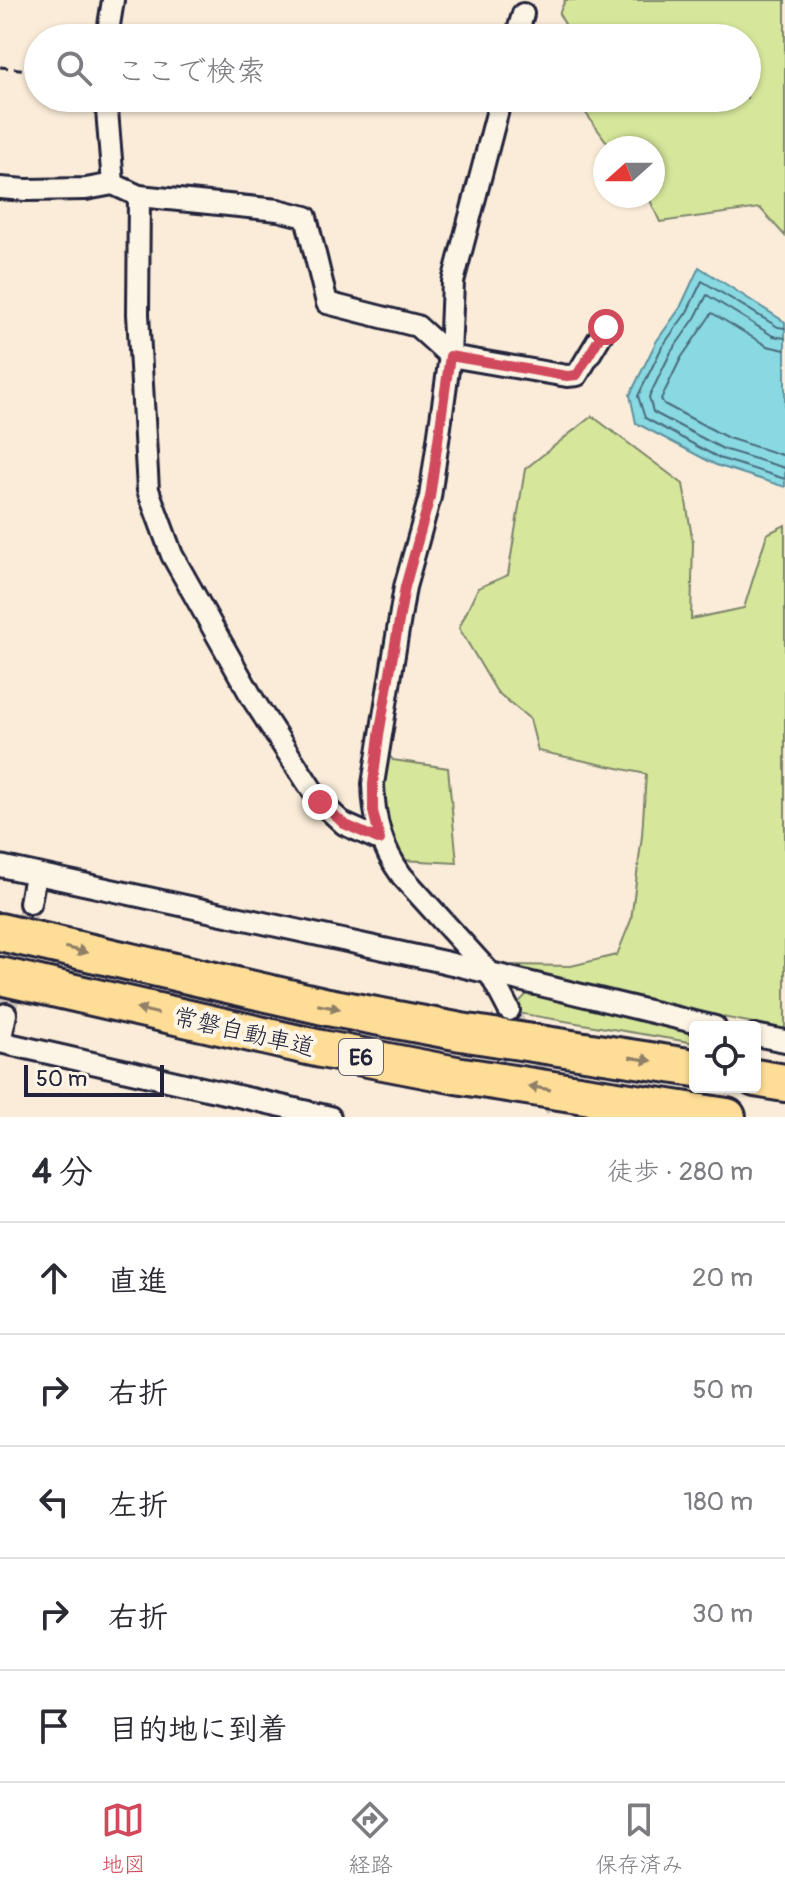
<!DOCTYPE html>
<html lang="ja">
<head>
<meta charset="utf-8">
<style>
  body { margin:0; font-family:Pangolin,"Klee One",sans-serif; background:#f7f7f7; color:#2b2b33 }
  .controls { position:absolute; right:24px; bottom:24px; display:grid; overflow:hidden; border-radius:8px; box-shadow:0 2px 6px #0004 }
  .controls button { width:72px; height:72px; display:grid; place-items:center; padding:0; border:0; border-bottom:2px solid #e1e1e2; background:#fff; color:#2b2b33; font:40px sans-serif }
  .compass { position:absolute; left:593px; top:136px; width:72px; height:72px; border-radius:50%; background:#fff; box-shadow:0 2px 6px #0004; rotate:249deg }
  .scale { position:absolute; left:24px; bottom:20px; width:140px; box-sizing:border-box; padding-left:8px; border:4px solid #22223b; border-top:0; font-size:22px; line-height:28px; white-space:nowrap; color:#22223b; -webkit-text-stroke:6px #fcf5e5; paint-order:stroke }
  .stop { position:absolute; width:24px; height:24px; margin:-18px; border:6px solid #d1495b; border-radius:50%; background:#fff }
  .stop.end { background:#d1495b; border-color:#fff; box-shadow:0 2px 8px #0008 }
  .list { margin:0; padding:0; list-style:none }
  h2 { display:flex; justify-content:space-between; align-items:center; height:104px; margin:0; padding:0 32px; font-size:34px }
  h2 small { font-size:26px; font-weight:400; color:#7c7c81 }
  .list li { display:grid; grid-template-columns:52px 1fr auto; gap:24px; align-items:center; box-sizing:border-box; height:112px; padding:0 32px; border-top:2px solid #e1e1e2 }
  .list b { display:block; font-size:30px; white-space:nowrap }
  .list em { font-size:26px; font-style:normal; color:#7c7c81 }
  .icon { flex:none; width:44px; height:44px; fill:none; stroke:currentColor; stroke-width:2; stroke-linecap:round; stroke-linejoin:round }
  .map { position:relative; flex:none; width:785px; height:1117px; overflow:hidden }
  .search { position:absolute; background:#fff; box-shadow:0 2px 6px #0004; left:24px; right:24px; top:24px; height:88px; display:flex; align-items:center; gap:20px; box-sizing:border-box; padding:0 28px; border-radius:44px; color:#7c7c81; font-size:30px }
  .sheet { height:664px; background:#fff }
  nav { display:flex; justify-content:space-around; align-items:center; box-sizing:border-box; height:112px; border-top:2px solid #e1e1e2; background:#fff; font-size:22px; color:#7c7c81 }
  nav a { display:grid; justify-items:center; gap:4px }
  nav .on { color:#d1495b }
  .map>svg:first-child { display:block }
  .green { fill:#d6e79b; stroke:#7c846b; stroke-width:2 }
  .water { fill:#88d9e1; stroke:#5f909f; stroke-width:2 }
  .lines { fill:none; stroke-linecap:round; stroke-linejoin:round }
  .shore { stroke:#4b6b7d; stroke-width:2 }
  .street-tunnel { stroke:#cfc4b9; stroke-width:20; stroke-dasharray:20 10; stroke-linecap:butt }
  .street-casing { stroke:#22223b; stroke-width:26 }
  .highway-casing { stroke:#22223b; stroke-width:42 }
  .path { stroke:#22223b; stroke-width:3; stroke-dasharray:8 6; stroke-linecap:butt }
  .street { stroke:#fcf5e5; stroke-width:20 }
  .highway { stroke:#fedd96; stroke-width:36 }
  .oneway { fill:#908068 }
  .route { stroke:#d1495b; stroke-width:10 }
  .labels { text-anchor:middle; stroke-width:8; stroke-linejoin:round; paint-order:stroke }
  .shield { fill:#fcf5e5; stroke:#63616e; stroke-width:2 }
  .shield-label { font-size:22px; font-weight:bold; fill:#22223b }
  .street-label { font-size:24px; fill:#22223b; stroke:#fcf5e5 }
</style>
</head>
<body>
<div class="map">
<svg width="785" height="1117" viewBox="0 0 785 1117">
  <rect width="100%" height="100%" fill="#faecd8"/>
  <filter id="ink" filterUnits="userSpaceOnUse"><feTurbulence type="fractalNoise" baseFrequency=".0125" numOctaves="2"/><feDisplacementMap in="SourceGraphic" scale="16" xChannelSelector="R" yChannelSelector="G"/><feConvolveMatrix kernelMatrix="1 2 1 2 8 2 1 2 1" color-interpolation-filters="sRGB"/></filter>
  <g filter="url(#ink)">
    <!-- green -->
    <g class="green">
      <polygon points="565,0 785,0 785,236 760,208 660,222 648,196 653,196 653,148 611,148 580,105 580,98 747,98 747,38 573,38 559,14"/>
      <polygon points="592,416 683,484 693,543 691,619 744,608 767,534 785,525 785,1029 608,995 511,965 571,966 617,955 631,920 642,836 646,774 538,751 530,719 497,692 459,628 478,588 508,575 525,469"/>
      <polygon points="386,752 393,760 448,768 457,863 402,860 385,819 382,803"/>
      <polygon points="527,994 695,1030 695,1043 517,1013 516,1005"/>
    </g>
    <!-- water -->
    <polygon class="water" points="699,267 785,322 785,487 716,465 636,423 630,395 656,342 680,308"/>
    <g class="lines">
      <!-- shore -->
      <g class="shore">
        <polyline points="785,328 778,327 702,281 687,312 662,347 638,396 645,418 719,458 785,479"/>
        <polyline points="785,338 773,336 707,295 695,318 671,352 649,397 653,412 723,449 785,468"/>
        <polyline points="785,350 767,346 712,313 681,358 661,399 664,404 728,438 785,456"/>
      </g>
      <!-- street-tunnel -->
      <g class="street-tunnel">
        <polyline points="509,1010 559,1117"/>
        <polyline points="6,1014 30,903"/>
      </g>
      <!-- street casing -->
      <g class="street-casing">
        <g id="street">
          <polyline points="107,38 113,0"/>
          <polyline points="516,38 523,14"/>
          <polyline points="106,98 113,184"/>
          <path d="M 501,98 L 453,282 L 450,356 L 430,497 L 405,587 L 373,784 C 374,820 381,847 402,876 L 489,972 L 509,1010"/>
          <polyline points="0,188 26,190 86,189 113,184 139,196 278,210 306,217 327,303 417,326 450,356 567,376 577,375 606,327"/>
          <polyline points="139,196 138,314 148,490 172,555 254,701 320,802 344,824 380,840"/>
          <polyline points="0,866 444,962 715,1027"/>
          <polyline points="30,903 35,875"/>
          <polyline points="755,1035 785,1041"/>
          <polyline points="0,1042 330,1117"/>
          <polyline points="0,1042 6,1014"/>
        </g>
      </g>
      <!-- highway casing -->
      <g class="highway-casing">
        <g id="highway">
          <polyline points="0,932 328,1007 461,1032 695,1068"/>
          <polyline points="0,976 321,1049 456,1075 727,1117"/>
          <polyline points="755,1078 785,1083"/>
        </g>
      </g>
      <!-- path -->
      <polyline class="path" points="0,67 38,71"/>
      <!-- street -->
      <use href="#street" class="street"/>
      <!-- highway -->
      <use href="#highway" class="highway"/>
    </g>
    <!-- one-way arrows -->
    <defs><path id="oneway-solid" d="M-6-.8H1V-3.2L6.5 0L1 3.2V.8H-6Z" transform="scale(2)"/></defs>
    <g class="oneway">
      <use href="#oneway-solid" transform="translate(76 950) rotate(13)"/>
      <use href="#oneway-solid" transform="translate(329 1007) rotate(11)"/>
      <use href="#oneway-solid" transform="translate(147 1011) rotate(-167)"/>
      <use href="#oneway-solid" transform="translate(641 1059) rotate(9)"/>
      <use href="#oneway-solid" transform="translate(539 1088) rotate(-171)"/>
    </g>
  </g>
  <g class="lines" filter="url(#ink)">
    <!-- route -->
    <polyline class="route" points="320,802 344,824 380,840 373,811 373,784 379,735 405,587 430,497 450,356 567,376 577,375 606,327"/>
  </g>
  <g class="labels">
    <!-- shield labels -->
    <rect class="shield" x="339" y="1039" width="44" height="36" rx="6"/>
    <g class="shield-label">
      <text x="361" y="1065">E6</text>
    </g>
    <!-- street labels -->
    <g class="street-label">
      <text transform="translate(244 1032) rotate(13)" y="8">常磐自動車道</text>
    </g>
  </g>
</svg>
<div class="controls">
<button><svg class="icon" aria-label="locate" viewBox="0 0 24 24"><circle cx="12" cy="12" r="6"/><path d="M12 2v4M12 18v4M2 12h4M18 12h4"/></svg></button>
</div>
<svg class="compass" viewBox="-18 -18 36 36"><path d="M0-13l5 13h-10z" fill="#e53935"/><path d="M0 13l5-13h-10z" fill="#7c7c81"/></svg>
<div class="scale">50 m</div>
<div class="stop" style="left:606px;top:327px"></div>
<div class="stop end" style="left:320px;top:802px"></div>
<div class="search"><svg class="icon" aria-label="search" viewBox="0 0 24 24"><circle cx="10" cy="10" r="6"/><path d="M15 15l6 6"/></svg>ここで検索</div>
</div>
<section class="sheet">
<h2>4 分<small>徒歩 · 280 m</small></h2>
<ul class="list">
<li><svg class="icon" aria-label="ahead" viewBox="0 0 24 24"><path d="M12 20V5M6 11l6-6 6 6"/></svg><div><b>直進</b></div><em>20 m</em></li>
<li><svg class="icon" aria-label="right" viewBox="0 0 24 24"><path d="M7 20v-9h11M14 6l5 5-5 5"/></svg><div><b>右折</b></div><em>50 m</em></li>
<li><svg class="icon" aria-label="left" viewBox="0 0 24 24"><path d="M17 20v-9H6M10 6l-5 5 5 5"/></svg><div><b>左折</b></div><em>180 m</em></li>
<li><svg class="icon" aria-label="right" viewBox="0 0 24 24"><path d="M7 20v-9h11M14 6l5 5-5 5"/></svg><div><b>右折</b></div><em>30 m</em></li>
<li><svg class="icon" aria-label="arrive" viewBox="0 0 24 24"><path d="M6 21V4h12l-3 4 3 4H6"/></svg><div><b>目的地に到着</b></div></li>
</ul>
</section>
<nav>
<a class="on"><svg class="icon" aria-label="map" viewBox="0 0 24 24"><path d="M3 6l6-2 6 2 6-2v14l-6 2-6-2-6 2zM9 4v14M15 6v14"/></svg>地図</a>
<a><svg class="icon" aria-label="directions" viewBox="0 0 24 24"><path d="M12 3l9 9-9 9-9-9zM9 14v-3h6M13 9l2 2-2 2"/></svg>経路</a>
<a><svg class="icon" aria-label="saved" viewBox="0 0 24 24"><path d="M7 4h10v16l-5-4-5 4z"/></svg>保存済み</a>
</nav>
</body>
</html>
